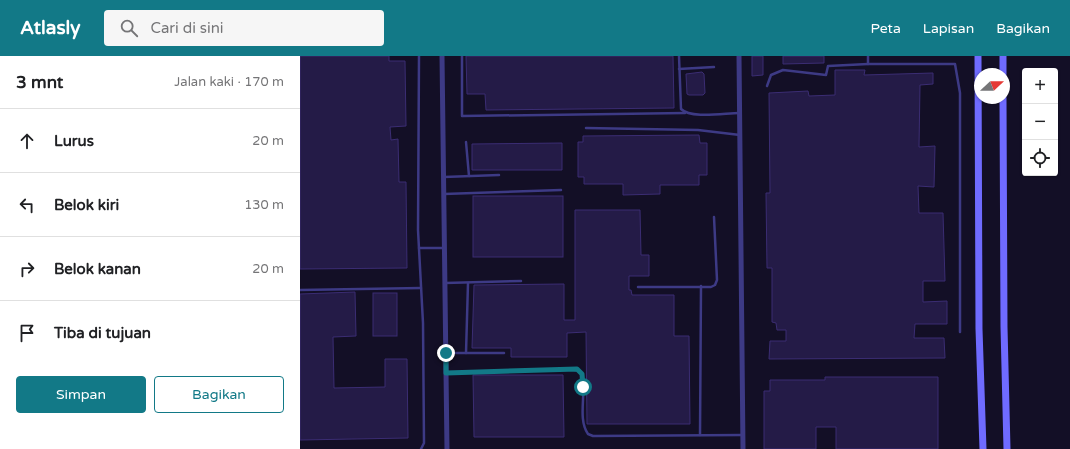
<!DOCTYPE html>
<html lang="id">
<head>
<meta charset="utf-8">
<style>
  body { margin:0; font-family:"Varela Round",sans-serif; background:#f6f6f6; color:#202124 }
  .controls { position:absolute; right:12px; top:12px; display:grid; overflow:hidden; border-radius:4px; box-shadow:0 1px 3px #0004 }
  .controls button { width:36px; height:36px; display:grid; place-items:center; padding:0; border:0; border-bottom:1px solid #e0e0e0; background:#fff; color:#202124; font:20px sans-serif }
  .compass { position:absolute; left:674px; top:12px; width:36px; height:36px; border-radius:50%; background:#fff; box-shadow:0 1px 3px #0004; rotate:68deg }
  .stop { position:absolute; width:12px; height:12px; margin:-9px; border:3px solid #127987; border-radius:50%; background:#fff }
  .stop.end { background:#127987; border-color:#fff; box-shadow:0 1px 4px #0008 }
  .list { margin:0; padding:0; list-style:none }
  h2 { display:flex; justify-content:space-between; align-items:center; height:52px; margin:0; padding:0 16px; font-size:17px }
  h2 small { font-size:13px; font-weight:400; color:#757577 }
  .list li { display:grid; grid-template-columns:26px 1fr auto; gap:12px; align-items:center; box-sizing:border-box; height:64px; padding:0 16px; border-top:1px solid #e0e0e0 }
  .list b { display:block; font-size:15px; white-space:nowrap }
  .list em { font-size:13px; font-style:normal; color:#757577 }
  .actions { display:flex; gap:8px; padding:12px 16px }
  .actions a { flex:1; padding:9px 0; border:1px solid #127987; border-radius:4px; text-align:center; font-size:14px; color:#127987 }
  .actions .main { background:#127987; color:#fff }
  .icon { flex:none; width:22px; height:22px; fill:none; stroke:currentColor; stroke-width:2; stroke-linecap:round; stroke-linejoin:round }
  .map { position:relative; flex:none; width:770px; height:393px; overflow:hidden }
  header { display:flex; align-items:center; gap:24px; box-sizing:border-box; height:56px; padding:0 20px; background:#127987; color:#fff }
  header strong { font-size:19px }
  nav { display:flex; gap:22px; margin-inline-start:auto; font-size:14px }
  .search { width:280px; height:36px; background:#f6f6f6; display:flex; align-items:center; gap:10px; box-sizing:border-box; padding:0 14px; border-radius:4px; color:#757577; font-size:15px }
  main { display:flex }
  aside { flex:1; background:#fff }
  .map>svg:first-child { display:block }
  .building { fill:#241b47; stroke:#3b2d73 }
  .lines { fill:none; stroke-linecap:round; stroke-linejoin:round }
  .lane { stroke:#3d3a85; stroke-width:2.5 }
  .street { stroke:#3d3a85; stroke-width:5 }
  .secondary { stroke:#6f6bff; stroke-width:7 }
  .route { stroke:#127987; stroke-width:5 }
</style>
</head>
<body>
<header>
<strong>Atlasly</strong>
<div class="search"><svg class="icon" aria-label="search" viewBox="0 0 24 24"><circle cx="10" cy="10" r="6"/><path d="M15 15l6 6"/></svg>Cari di sini</div>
<nav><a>Peta</a><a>Lapisan</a><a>Bagikan</a></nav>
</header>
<main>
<aside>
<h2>3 mnt<small>Jalan kaki · 170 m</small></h2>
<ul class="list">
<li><svg class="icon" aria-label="ahead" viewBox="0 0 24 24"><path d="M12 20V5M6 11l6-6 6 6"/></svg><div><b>Lurus</b></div><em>20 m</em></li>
<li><svg class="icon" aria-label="left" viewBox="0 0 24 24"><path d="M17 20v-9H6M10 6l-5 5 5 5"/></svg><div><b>Belok kiri</b></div><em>130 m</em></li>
<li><svg class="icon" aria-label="right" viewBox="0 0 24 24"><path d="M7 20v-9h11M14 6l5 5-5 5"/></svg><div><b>Belok kanan</b></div><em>20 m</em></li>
<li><svg class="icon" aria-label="arrive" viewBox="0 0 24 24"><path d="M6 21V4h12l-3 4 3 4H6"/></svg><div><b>Tiba di tujuan</b></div></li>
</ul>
<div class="actions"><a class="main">Simpan</a><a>Bagikan</a></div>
</aside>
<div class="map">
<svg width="770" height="393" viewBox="0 0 770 393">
  <rect width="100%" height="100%" fill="#130f26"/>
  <!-- building -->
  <g class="building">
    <polygon points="0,0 89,0 89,5 105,5 106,70 90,71 91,84 98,83 99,126 106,126 107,212 0,213"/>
    <polygon points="166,0 373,0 374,52 186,54 185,38 167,38"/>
    <polygon points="452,0 463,0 463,19 452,20"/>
    <polygon points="483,0 524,0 524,7 483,8"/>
    <polygon points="535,14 565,14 564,19 633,17 633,28 620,29 619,91 635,90 634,131 618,130 619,157 643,157 645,225 623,225 623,246 647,245 647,268 615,268 614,282 644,282 645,302 469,303 470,285 486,285 486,274 477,274 476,267 472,266 472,212 467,212 466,137 470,137 469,37 508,35 509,40 535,39"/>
    <polygon points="402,16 404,18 405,37 403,39 389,39 387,38 386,18"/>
    <polygon points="399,79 400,87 407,87 407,119 399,119 399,129 360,129 360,138 323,139 323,128 284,128 284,121 278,121 278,86 283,86 283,80"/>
    <polygon points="262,87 262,114 172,114 172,88"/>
    <rect x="173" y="140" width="90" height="61"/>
    <polygon points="275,154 340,154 341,199 349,199 349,220 329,220 329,234 331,234 332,239 374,239 374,280 389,280 390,368 287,368 286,276 267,277 267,301 211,301 211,292 172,292 174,229 264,228 264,264 275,264"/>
    <polygon points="55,236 56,280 33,281 34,332 85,331 85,303 107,303 108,382 0,384 0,238"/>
    <rect x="73" y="237" width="24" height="43"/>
    <polygon points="173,319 263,319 264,381 174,381"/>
    <polygon points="525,321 638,321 638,393 536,393 536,371 516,371 516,393 464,393 464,335 470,335 470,324 525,324"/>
  </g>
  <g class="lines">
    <!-- lane -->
    <g class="lane">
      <polyline points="119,0 118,174 123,267 124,387 121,393"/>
      <polyline points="162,0 162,60 385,57"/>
      <path d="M 379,0 L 381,53 C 391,63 425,57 439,57"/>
      <polyline points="568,0 568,8 655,8 660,37 660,276"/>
      <polyline points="379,13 414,11"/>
      <polyline points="467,30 471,19 483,14 526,19 528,10 568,8"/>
      <polyline points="286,72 398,74 440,79"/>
      <polyline points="166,86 169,120"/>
      <polyline points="144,121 199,119"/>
      <polyline points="144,138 261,134"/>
      <polyline points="119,192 144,192"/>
      <polyline points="145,227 221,225"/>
      <polyline points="338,231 411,231 415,229 417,224 414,161"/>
      <polyline points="0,234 121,232"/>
      <polyline points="146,297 204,297"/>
      <polyline points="166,297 168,227"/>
      <path d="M 146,317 L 270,313 L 280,315 C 289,331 276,361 288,378 L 293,380 L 443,379"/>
      <polyline points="400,379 401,230"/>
    </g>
    <!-- street -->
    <g class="street">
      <polyline points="142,0 147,393"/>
      <polyline points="439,0 443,393"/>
    </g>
    <!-- secondary -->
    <g class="secondary">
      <polyline points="678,0 679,273 683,393"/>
      <polyline points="703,18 703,0"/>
      <polyline points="703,42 704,271 707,393"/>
    </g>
  </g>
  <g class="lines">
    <!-- route -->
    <polyline class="route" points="146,297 146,317 277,313 282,318 283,331"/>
  </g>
</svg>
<div class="controls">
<button>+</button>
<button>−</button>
<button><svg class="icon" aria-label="locate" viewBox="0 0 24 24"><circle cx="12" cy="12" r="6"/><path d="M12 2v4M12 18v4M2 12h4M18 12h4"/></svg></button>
</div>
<svg class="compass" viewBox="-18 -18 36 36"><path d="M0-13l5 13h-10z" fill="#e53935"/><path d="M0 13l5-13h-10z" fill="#757577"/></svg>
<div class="stop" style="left:283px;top:331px"></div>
<div class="stop end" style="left:146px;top:297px"></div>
</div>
</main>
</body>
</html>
